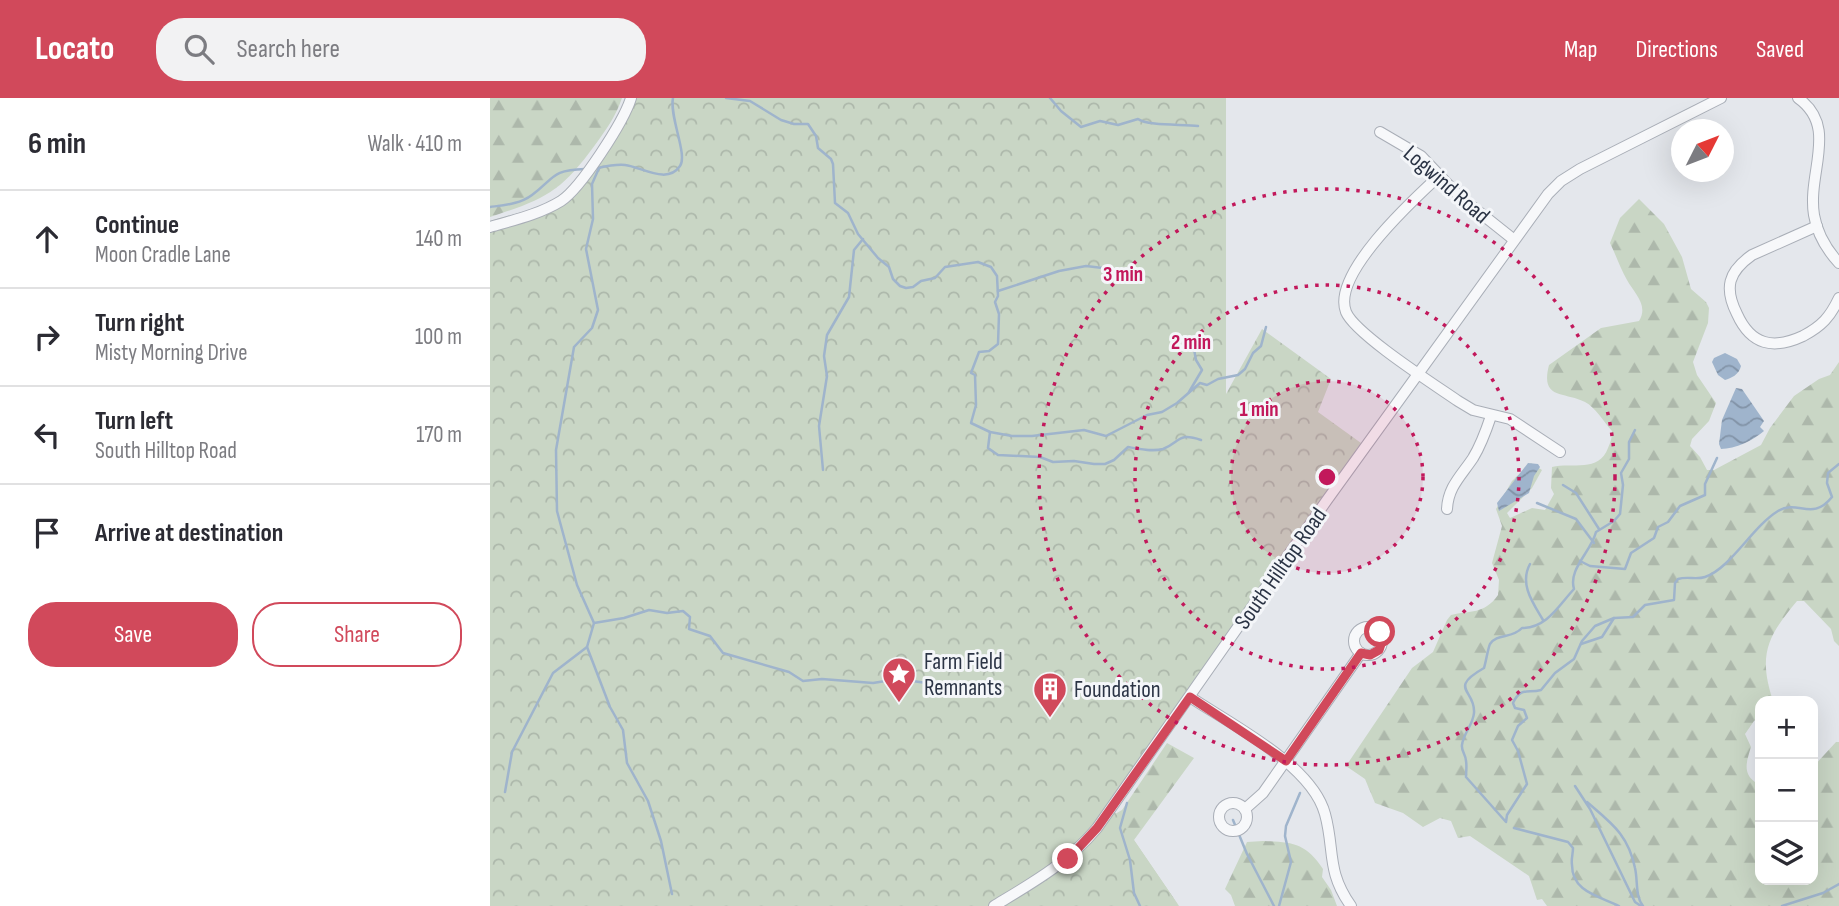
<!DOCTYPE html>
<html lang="en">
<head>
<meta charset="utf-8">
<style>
  body { margin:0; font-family:"Sofia Sans Condensed",sans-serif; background:#f2f2f3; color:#2b2b33 }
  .controls { position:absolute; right:21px; bottom:21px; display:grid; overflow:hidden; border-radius:14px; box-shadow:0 7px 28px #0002 }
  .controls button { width:63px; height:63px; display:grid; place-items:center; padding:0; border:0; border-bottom:2px solid #e1e1e2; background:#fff; color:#2b2b33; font:35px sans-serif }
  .compass { position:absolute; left:1181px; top:21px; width:63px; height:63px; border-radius:50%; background:#fff; box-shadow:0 7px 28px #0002; rotate:48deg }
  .stop { position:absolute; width:21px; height:21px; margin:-16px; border:5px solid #d1495b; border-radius:50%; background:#fff }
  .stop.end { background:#d1495b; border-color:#fff; box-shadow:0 2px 7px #0008 }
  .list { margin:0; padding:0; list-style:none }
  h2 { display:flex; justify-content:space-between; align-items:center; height:91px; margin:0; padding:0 28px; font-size:30px }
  h2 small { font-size:23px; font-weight:400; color:#7c7c81 }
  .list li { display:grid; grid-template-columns:46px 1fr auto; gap:21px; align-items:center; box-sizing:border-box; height:98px; padding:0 28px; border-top:2px solid #e1e1e2 }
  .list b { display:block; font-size:26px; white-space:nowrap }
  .list p { margin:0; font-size:23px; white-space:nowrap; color:#7c7c81 }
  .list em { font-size:23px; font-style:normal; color:#7c7c81 }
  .actions { display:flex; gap:14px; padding:21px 28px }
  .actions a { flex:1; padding:16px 0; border:2px solid #d1495b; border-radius:28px; text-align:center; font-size:24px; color:#d1495b }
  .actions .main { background:#d1495b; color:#fff }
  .icon { flex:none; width:38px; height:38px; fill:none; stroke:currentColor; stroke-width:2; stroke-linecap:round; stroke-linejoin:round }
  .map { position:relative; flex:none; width:1349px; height:808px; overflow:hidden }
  header { display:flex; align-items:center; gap:42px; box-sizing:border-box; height:98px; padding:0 35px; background:#d1495b; color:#fff }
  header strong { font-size:33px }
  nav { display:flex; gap:38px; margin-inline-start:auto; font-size:24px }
  .search { width:490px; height:63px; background:#f2f2f3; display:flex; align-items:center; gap:18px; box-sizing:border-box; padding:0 24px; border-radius:28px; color:#7c7c81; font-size:26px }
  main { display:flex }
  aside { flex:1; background:#fff }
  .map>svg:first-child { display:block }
  .forest { fill:url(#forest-firs) }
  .park { fill:url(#park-crowns) }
  .water { fill:url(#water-waves) }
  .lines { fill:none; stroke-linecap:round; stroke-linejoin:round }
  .stream { stroke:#9fb4cc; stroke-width:2.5 }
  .minor-casing { stroke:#a9aeb7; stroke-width:12 }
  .minor { stroke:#f7f8fa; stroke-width:10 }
  .route { stroke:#d1495b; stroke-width:9 }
  .ring { fill:none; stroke:#c2185b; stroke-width:3.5; stroke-dasharray:3.5 7 }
  .labels { text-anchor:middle; stroke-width:6; stroke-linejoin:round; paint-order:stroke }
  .street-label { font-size:23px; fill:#2b3445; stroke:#f4f6f9 }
  .poi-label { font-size:23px; fill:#2b3445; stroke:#f4f6f9; text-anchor:start }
  .centre { fill:#c2185b; stroke:#f4f6f9; stroke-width:3.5 }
  .ring-label { font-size:21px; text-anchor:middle; font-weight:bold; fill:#c2185b; stroke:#f4f6f9; stroke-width:6; stroke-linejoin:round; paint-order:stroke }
</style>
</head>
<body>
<header>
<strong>Locato</strong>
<div class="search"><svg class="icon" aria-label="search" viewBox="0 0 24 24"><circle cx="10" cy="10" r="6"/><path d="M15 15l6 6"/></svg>Search here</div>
<nav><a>Map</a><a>Directions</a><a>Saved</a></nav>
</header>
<main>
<aside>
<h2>6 min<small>Walk · 410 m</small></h2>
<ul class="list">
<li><svg class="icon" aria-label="ahead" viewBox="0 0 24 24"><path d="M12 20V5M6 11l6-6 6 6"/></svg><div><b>Continue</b><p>Moon Cradle Lane</p></div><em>140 m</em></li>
<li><svg class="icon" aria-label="right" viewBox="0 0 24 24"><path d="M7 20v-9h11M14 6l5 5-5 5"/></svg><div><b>Turn right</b><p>Misty Morning Drive</p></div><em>100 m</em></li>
<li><svg class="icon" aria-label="left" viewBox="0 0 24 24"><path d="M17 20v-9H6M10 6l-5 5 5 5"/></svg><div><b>Turn left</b><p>South Hilltop Road</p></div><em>170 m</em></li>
<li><svg class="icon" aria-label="arrive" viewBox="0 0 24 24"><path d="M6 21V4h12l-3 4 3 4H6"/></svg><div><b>Arrive at destination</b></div></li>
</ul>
<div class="actions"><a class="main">Save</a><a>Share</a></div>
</aside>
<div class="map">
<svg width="1349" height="808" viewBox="0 0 1349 808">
  <defs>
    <pattern id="forest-firs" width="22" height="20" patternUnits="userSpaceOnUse" patternTransform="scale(1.75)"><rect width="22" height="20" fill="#c9d6c5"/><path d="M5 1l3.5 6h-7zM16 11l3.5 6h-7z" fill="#adb8ab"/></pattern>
    <pattern id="park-crowns" width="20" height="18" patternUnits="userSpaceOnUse" patternTransform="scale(1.75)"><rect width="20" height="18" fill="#c9d6c5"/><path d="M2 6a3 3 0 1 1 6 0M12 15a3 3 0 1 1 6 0" fill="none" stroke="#adb8ab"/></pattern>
    <pattern id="water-waves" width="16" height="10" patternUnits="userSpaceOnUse" patternTransform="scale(1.75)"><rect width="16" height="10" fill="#9fb4cc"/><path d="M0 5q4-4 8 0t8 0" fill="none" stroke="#8293a7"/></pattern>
  </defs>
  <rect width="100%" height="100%" fill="#e4e7ec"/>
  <!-- forest -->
  <g class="forest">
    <path d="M 0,0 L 132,0 C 126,18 116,32 105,47 C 70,95 55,101 0,119 Z"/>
    <path d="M 1149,101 L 1174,126 L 1192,159 L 1201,191 L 1216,204 L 1219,210 L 1218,225 L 1203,264 L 1207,277 L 1226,305 L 1219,323 L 1202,341 L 1200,348 L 1210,359 L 1217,372 L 1224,372 L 1271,347 L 1280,330 L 1304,298 L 1329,281 L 1340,277 L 1349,264 L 1349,548 L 1344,543 L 1341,531 L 1314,503 L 1307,503 C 1277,539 1268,557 1283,603 L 1270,603 L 1270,619 L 1264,623 L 1255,636 L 1261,649 C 1257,662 1252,675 1265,684 L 1270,683 L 1270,782 L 1323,782 L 1323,669 L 1346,644 L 1349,644 L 1349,808 L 1057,808 L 1052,801 L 1047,802 L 1039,778 L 980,738 L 968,740 L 961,723 L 950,720 L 933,729 L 913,715 L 885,705 L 875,681 L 856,668 L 922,570 L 943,554 L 957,522 L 961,517 C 980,512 994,517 1008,497 L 1009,482 L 1002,465 L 1012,428 L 1006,411 L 1022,383 L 1041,365 L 1052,372 L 1042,390 L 1017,415 L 1020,420 L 1042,410 L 1055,412 L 1064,396 L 1061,390 L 1062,369 C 1082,364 1109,375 1118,350 C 1121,343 1122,340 1122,333 C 1114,324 1105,309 1095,304 C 1074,293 1050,302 1059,267 L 1111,230 L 1149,223 C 1159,207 1144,195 1137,182 C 1130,170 1126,157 1120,145 L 1130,120 Z"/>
    <polygon points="677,645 704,660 644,742 689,808 618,720 632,712"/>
    <path d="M 773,743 C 802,744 816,745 833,771 L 832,779 L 841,792 L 847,808 L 745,808 L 741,797 L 735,791 L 757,744 Z"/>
  </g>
  <!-- park -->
  <path class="park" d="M 137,0 L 736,0 L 736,296 L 772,231 L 841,281 L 828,314 L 871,345 L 622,710 L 689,808 L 0,808 L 0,123 C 22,116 48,112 67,99 C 92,82 126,28 137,0 Z"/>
  <!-- water -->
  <g class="water">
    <path d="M 1235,255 L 1247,261 L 1251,268 C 1249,277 1241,280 1235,282 L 1228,277 L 1222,264 L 1224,260 Z"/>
    <path d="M 1246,290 L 1252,291 L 1274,323 L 1270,329 L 1274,333 C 1264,342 1245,351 1231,351 L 1229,346 L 1232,322 Z"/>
    <polygon points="1038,365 1048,366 1050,369 1044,378 1039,395 1009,413 1007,405"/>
  </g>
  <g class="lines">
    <!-- stream -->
    <g class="stream">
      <polyline points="236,0 260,3 291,22 304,26 318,26 326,38 328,50 341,61 343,66 345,105 358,115 368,136 388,160 399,169 403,181 410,188 416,190 423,189 431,183 445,180 455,169 488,164 501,169 507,178 508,198 505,204 509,216 508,246 499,253 489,254 481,275 485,277 486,307 481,325 500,334 522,338 542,338 594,332 616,338 657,317 672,314 687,305 710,285 717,287 728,281 748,277 755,271 763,255 771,248 776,229"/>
      <path d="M 560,0 L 571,13 L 591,29 L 610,23 L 628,27 L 648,21 C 657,28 693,26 708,28"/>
      <path d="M 108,70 C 117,68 126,66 135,67 C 152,69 177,87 190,68 C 198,57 179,18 183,0"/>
      <polyline points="109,70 102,86 103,121 96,151 108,212 102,230 84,249 66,352 67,413 87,487 104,525 97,549 120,609 133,632 137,665 158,703 171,743 182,796"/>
      <path d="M 0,109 C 15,107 30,106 42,97 C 65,80 61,72 95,71"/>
      <polyline points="508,193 569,173 596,168 621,171"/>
      <polyline points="699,294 712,272 706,262 704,251"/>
      <path d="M 1145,332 L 1139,344 L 1139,361 L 1131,375 L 1133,387 L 1130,416 L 1124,423 L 1106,434 C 1101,454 1078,471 1084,491 C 1069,507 1057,530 1032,530 C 1022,541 1007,535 1000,546 C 998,550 996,564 994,570 C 957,591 986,592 984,615 C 983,627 973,636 972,647 C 971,653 976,657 976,663 C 977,668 976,674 976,679 L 1016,724 L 1017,717 L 1037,686 L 1028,653 L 1022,642 L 1028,628 L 1037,620 L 1034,612 L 1025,610 L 1023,605 C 1031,588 1038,596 1051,592 L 1065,575 L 1084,561 L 1092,543 L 1105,528 L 1124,520 L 1143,519 L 1155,507 L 1184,502 L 1185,485 L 1188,481 C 1197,478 1206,482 1215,479 C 1241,470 1262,429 1288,413 C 1308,401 1322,424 1342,399 L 1337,385 L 1338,375 L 1349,366"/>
      <path d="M 500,334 L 498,350 L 508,357 L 550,359 L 563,364 L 584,363 L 604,366 L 615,366 L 624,362 L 638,349 C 649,351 662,354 673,351 C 691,344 687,334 711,342"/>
      <polyline points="333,372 329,328 337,278 334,258 337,237 359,199 364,152 373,141"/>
      <polyline points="1073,387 1086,395 1109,431"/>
      <polyline points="1047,405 1086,421 1104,445"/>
      <polyline points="1090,463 1100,468 1135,471 1141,455 1164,440 1168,429 1178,424 1190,408 1215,397 1215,386 1227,360"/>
      <path d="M 1040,466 C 1029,486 1043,505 1053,522"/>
      <polyline points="104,525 134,520 159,512 177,515 193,513 200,519 199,531 220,538 233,555 299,574 313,583 332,581 383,585 408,581 444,586"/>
      <polyline points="1091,546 1112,539 1124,520"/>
      <polyline points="1085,688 1100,711 1145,804 1151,808"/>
      <polyline points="15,694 22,654 63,575 97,549"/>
      <path d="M 1097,704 C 1121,725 1138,736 1145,770 C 1148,783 1145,798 1153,808"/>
      <polyline points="637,705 630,730 640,762 644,795 650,808"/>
      <polyline points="743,722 757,756 784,808"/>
      <path d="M 1024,730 L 1078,744 L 1083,750 C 1083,756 1081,761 1082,767 C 1082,794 1109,798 1129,808"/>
      <polyline points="789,808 801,764 795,738 796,728 810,695"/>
      <polyline points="1292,808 1333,795 1349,786"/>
    </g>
    <!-- minor casing -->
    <g class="minor-casing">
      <g id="minor">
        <path d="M 1308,0 C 1349,29 1317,74 1324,117 C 1327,135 1337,152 1349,165"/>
        <polyline points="890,34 931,58 969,98 1023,141"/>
        <path d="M 950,77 C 924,101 841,176 856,214 C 865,236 945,287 968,303 L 983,312 L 1020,321 L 1070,354"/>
        <path d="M 1327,128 L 1262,157 C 1238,174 1234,190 1247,216 C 1261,247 1283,252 1313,238 C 1332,228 1340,219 1349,200"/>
        <path d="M 0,129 C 24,122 50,116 71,103 C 91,90 134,23 141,0"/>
        <path d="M 957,411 C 958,389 971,378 983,360 C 991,347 996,333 1001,318"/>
        <circle cx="878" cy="543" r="14"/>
        <path d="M 700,599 C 742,627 822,667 835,716 C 845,752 836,773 861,808"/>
        <circle cx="743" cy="719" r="14"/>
        <polyline points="755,711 773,695 871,555"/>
        <path d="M 504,808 C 542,785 578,765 607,730 L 837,402 L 1058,96 L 1071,83 L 1090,71 L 1231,0"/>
      </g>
    </g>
    <!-- minor -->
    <use href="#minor" class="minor"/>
  </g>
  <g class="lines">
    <!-- route -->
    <polyline class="route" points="578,761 607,730 700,599 796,663 871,555 880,557 889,552 892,543 890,534"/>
  </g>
  <!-- distance rings -->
  <circle cx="837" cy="379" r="96" fill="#c2185b" fill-opacity=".12"/>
  <g class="ring">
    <circle cx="837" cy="379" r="96"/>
    <circle cx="837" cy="379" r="192"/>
    <circle cx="837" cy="379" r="288"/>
  </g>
  <!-- icons -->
  <defs>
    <g id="sight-pin" transform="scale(1.75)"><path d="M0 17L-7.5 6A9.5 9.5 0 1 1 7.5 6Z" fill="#d1495b" stroke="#f4f6f9"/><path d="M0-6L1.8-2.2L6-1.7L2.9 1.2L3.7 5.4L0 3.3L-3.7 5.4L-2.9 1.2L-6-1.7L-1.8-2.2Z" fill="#fff"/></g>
    <g id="building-pin" transform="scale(1.75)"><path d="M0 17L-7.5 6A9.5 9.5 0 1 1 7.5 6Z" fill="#d1495b" stroke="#f4f6f9"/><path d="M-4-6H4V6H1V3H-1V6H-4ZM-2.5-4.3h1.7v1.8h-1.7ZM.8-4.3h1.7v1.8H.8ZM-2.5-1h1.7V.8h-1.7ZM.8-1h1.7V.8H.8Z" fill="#fff"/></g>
  </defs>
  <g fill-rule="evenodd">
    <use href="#sight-pin" x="409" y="576"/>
    <use href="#building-pin" x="560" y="591"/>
  </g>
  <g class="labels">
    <!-- street labels -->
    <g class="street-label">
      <text transform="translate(957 86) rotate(41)" y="8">Logwind Road</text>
      <text transform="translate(790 470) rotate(-55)" y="8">South Hilltop Road</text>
    </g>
    <!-- poi labels -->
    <g class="poi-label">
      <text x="434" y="571">Farm Field<tspan x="434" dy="26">Remnants</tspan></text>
      <text x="584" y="599">Foundation</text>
    </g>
  </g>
  <circle cx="837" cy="379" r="10" class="centre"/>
  <g class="ring-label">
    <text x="633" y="183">3 min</text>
    <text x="701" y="251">2 min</text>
    <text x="769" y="318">1 min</text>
  </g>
</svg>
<div class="controls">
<button>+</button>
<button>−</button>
<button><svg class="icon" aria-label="layers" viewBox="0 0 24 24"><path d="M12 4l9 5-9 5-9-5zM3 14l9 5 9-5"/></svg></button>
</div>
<svg class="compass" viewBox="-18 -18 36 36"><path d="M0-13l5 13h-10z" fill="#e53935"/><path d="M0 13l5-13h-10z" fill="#7c7c81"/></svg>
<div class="stop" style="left:890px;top:534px"></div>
<div class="stop end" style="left:578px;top:761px"></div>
</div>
</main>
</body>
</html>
